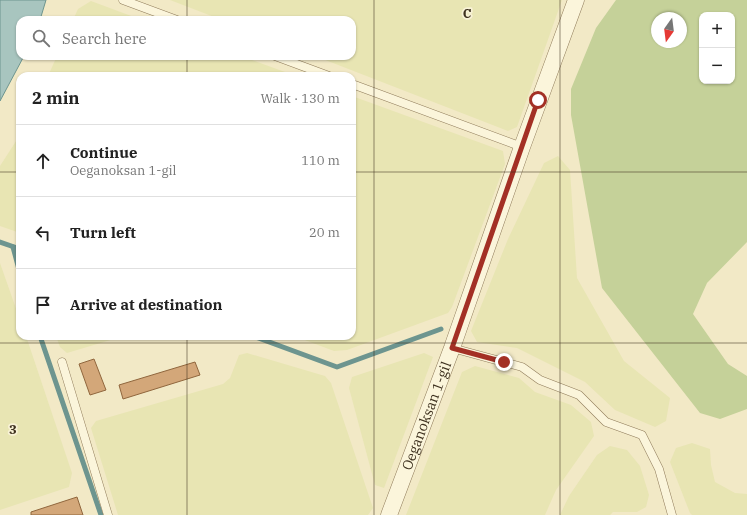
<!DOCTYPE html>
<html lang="en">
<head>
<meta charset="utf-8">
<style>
  body { margin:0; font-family:"IBM Plex Serif",serif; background:#f6f6f6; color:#222 }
  .controls { position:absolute; right:12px; top:12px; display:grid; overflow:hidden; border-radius:8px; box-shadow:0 1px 3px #0004 }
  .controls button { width:36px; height:36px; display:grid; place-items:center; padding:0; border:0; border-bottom:1px solid #e0e0e0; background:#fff; color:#222; font:20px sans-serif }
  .compass { position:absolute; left:651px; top:12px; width:36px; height:36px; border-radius:50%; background:#fff; box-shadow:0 1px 3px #0004; rotate:194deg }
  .stop { position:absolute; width:12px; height:12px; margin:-9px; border:3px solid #a33025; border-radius:50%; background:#fff }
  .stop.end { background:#a33025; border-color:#fff; box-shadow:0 1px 4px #0008 }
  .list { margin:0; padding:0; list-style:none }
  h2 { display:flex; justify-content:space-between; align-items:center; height:52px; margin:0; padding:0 16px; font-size:17px }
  h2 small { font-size:13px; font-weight:400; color:#767676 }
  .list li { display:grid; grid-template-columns:26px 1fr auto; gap:12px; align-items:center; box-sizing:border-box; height:72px; padding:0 16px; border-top:1px solid #e0e0e0 }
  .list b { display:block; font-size:15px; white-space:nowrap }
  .list p { margin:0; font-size:13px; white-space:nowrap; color:#767676 }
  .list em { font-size:13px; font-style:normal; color:#767676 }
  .icon { flex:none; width:22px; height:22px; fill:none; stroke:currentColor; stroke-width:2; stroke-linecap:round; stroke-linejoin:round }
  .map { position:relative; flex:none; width:747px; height:515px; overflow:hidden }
  .search { position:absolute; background:#fff; box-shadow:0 1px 3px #0004; left:16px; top:16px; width:340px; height:44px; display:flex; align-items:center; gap:10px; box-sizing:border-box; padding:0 14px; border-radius:12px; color:#767676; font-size:15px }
  .panel { position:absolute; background:#fff; box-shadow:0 1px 3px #0004; left:16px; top:72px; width:340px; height:268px; border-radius:12px }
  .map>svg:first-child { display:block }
  .farmland { fill:#e8e5b3 }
  .green { fill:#c5d199; fill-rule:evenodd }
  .water { fill:#a8c5bf; stroke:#6d958f }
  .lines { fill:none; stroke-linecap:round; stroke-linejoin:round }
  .stream { stroke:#6d958f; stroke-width:5 }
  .building { fill:#d3a779; stroke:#90663d }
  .lane-casing { stroke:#8f7b5a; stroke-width:9 }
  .street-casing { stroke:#8f7b5a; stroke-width:17 }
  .lane { stroke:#fbf5db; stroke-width:8 }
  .street { stroke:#fbf5db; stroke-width:16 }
  .route { stroke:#a33025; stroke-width:5 }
  .grid { fill:none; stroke:#3e311f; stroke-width:1; stroke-opacity:0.55 }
  .labels { text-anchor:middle; stroke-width:3.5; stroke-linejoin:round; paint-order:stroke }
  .street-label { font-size:14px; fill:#3e311f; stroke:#f8f2d6 }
  .grid-label { font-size:13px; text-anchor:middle; font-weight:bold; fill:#3e311f; stroke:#f8f2d6; stroke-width:3.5; stroke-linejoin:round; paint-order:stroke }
</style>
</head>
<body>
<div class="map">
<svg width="747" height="515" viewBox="0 0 747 515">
  <rect width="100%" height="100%" fill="#f2e9c6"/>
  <!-- farmland -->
  <g class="farmland">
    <polygon points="170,0 562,0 517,127 508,131 315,56 352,56 352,20 222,20"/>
    <polygon points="91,1 142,20 73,20 78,9"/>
    <polygon points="57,56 241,56 296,76 48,76"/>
    <polygon points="352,96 503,151 505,164 452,307 448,313 347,350 334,351 294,336 352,336"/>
    <polygon points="20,135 20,233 0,226 0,166"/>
    <polygon points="558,156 570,170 577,278 624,361 670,398 666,421 655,427 615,410 585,382 517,348 477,342 471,331 508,239 544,163"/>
    <polygon points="0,263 20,320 20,336 26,336 72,473 69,487 0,510"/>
    <polygon points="56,336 124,336 67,353 60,347"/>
    <polygon points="247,353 325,376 331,383 373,508 368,515 118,515 91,428 96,421 223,384 230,378 239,355"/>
    <polygon points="424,353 433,357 384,488 375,485 349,388 352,377"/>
    <polygon points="475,366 519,378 535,392 571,405 591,422 594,436 556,490 545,515 406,515 462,372"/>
    <polygon points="692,443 710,449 711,465 715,482 735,493 747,494 747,515 692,515 690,513 670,462 676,448"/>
    <polygon points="610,446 627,450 640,466 649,495 646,507 637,512 613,512 610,515 560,515 569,496 597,455"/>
  </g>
  <!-- green -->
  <path class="green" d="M 616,0 L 747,0 L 747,242 L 707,283 L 693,314 L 728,364 L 747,376 L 747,409 L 720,419 L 700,413 L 602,288 L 571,115 L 571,89 L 596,28 ZM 702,15 L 732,15 L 732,81 L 702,81 ZM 657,18 L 681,18 L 681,42 L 657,42 Z"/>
  <!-- water -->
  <polygon class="water" points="0,0 46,0 40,20 20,20 20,56 24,56 0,101"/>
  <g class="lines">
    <!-- stream -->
    <g class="stream">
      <polyline points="0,242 20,249"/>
      <polyline points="13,247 20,273"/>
      <polyline points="40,336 101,515"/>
      <polyline points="253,336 337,367 441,329"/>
    </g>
  </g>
  <!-- building -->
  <g class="building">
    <polygon points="94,359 106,390 90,395 79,364"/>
    <polygon points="195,362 200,375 123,399 119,385"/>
    <polygon points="77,497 83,515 31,515 31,512"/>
  </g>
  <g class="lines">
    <!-- lane casing -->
    <g class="lane-casing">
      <g id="lane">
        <polyline points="123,0 177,20"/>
        <polyline points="275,56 329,76"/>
        <polyline points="352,84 522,147"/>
        <polyline points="452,348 522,367 540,380 579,395 606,422 642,435 659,469 672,515"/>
        <polyline points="62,362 108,515"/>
      </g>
    </g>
    <!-- street casing -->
    <g class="street-casing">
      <g id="street">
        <path id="s1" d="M 389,515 L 452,348 L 522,147 L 576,0"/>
      </g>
    </g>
    <!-- lane -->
    <use href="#lane" class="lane"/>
    <!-- street -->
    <use href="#street" class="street"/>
  </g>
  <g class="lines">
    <!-- route -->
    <polyline class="route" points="504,362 452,348 538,100"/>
  </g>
  <!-- grid -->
  <path class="grid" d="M 187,0 L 187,20M 374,0 L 374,515M 560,0 L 560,515M 187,56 L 187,76M 0,172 L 20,172M 352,172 L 747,172M 187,336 L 187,515M 0,343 L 747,343"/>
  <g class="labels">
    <!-- street labels -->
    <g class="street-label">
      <text dy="5" stroke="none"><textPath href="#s1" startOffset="106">Oeganoksan 1-gil</textPath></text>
    </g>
  </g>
  <g class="grid-label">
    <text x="467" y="18">C</text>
    <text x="13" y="434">3</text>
  </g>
</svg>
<div class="controls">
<button>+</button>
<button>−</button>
</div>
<svg class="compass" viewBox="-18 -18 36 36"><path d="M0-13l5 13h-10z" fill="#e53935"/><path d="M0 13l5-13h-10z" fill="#767676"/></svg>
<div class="stop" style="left:538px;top:100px"></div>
<div class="stop end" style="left:504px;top:362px"></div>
<div class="search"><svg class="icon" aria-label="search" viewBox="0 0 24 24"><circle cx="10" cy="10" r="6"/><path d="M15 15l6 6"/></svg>Search here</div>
<section class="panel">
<h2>2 min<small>Walk · 130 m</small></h2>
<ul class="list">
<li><svg class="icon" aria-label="ahead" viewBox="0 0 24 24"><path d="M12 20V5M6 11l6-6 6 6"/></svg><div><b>Continue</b><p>Oeganoksan 1-gil</p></div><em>110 m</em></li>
<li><svg class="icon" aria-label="left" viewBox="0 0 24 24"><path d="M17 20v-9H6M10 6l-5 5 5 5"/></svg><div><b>Turn left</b></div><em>20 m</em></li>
<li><svg class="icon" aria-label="arrive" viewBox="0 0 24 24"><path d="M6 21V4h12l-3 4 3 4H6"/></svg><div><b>Arrive at destination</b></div></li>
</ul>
</section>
</div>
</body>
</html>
